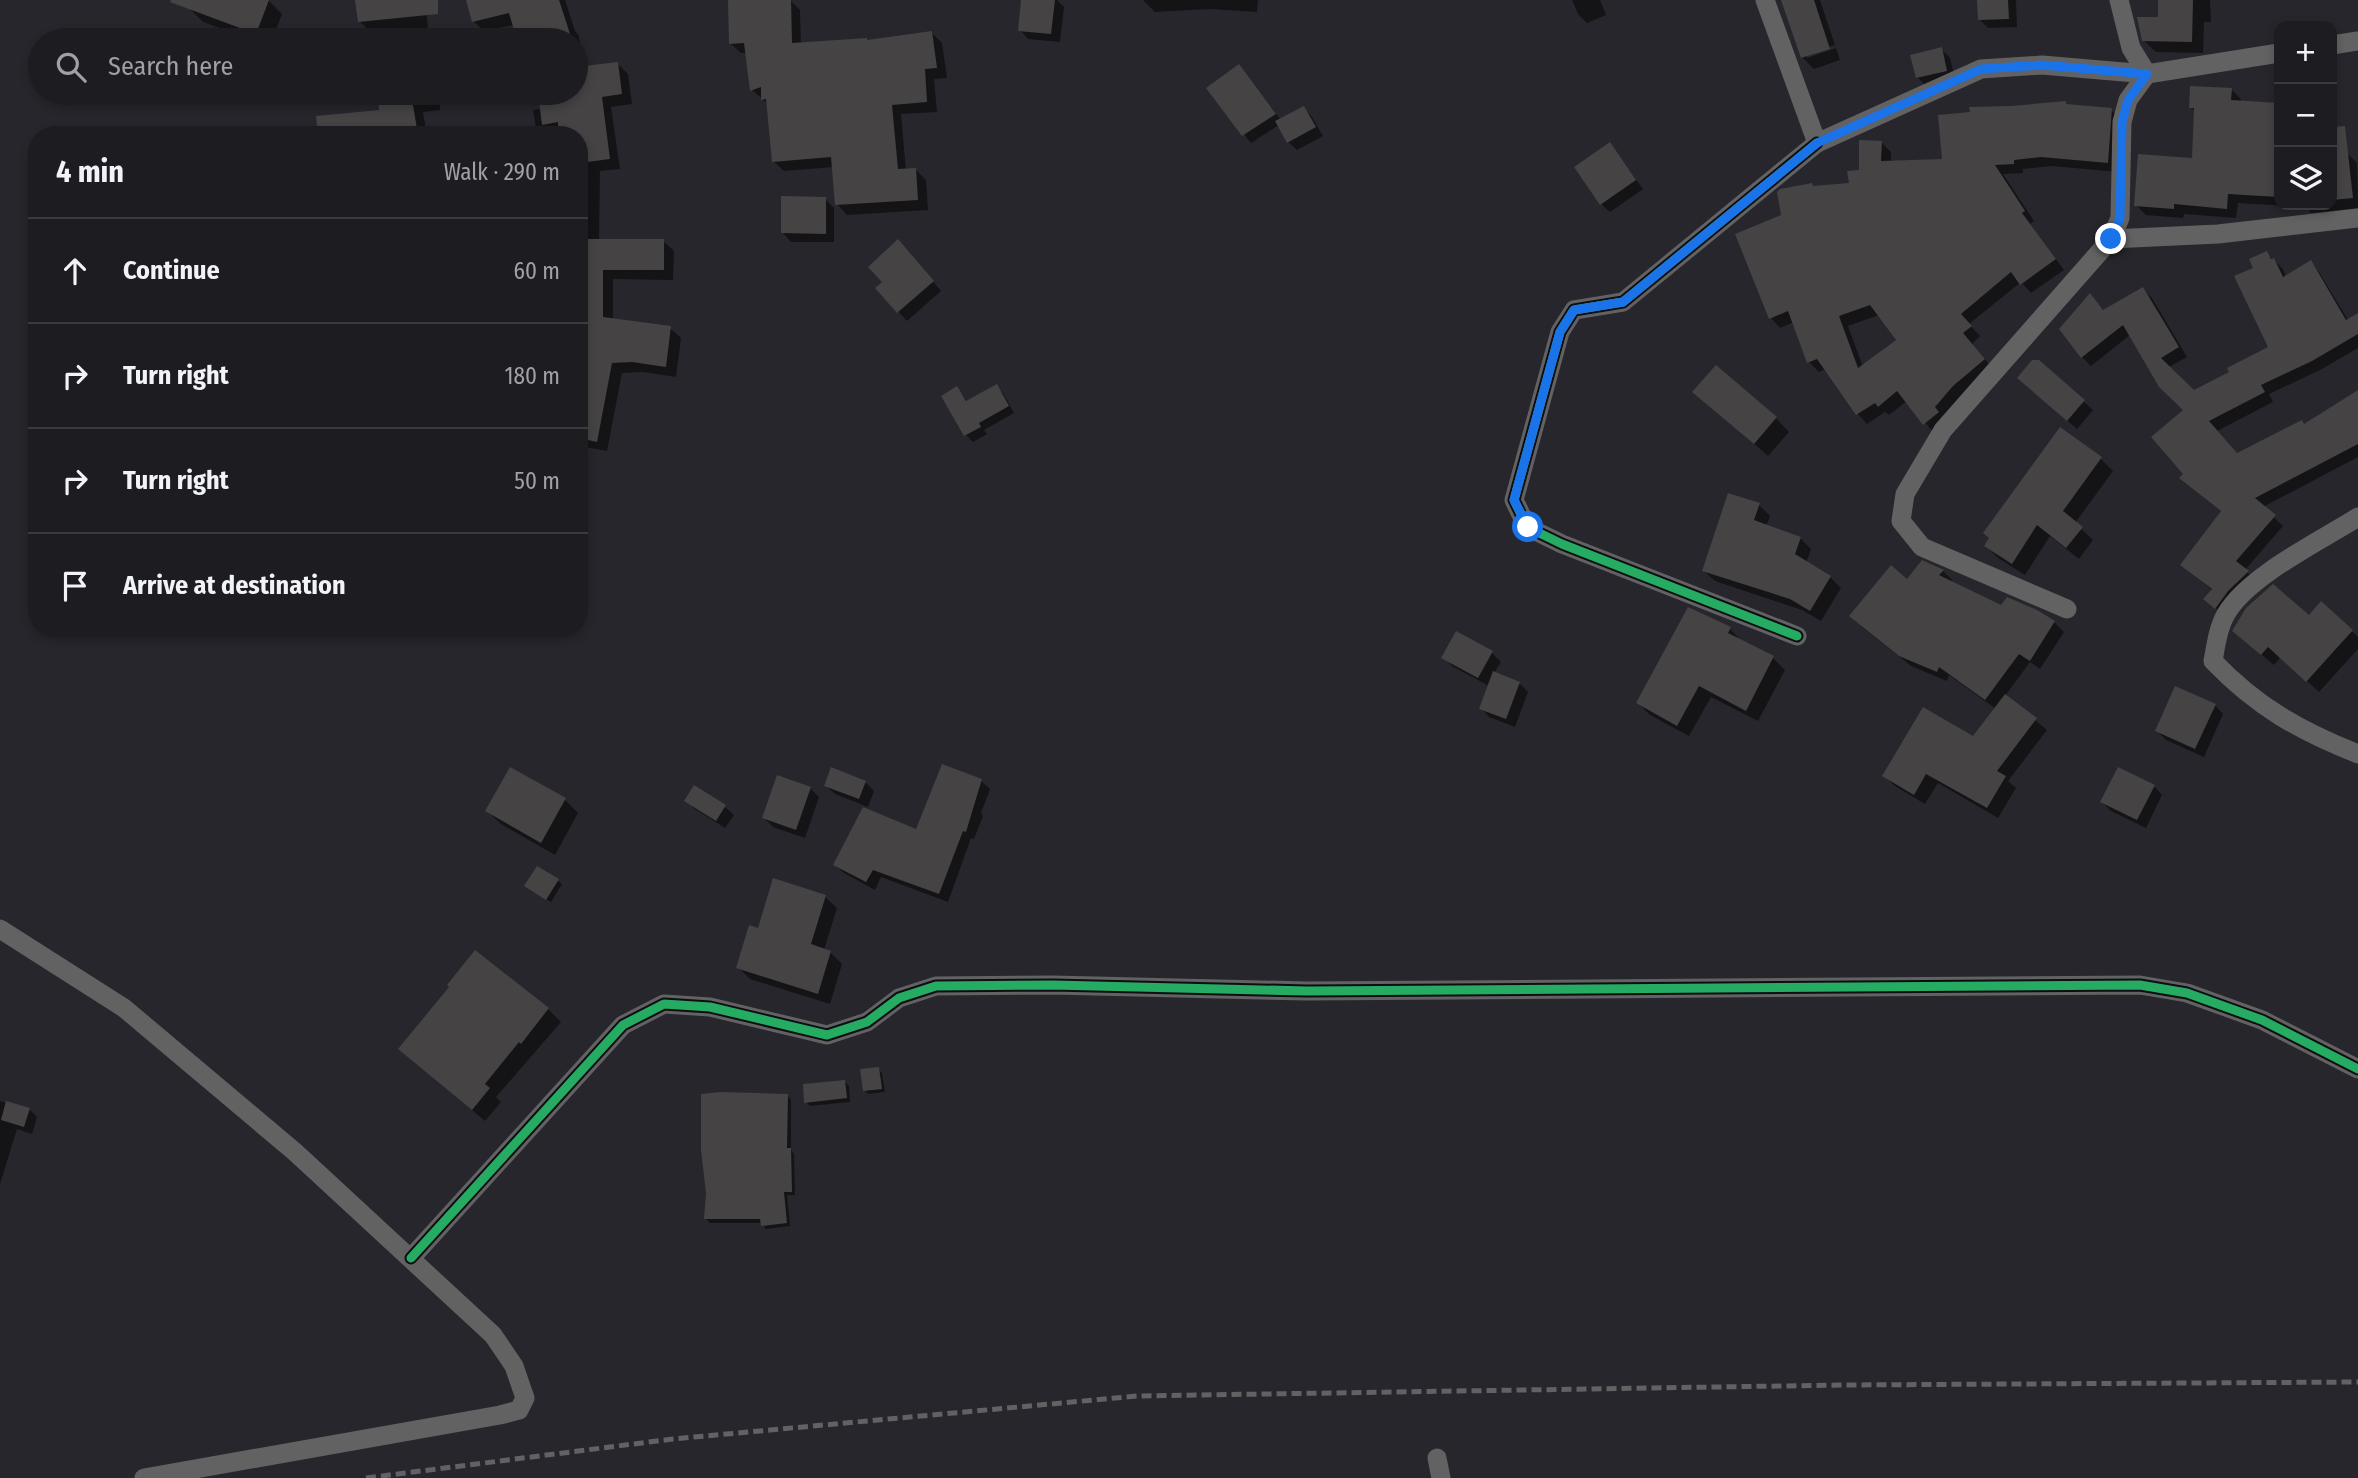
<!DOCTYPE html>
<html lang="en">
<head>
<meta charset="utf-8">
<style>
  body { margin:0; font-family:"Fira Sans Condensed",sans-serif; background:#29292e; color:#f1f3f6 }
  .controls { position:absolute; right:21px; top:21px; display:grid; overflow:hidden; border-radius:14px; box-shadow:0 4px 10px #0003 }
  .controls button { width:63px; height:63px; display:grid; place-items:center; padding:0; border:0; border-bottom:2px solid #3a3a3f; background:#1c1c21; color:#f1f3f6; font:35px sans-serif }
  .stop { position:absolute; width:21px; height:21px; margin:-16px; border:5px solid #1a73e8; border-radius:50%; background:#fff }
  .stop.end { background:#1a73e8; border-color:#fff; box-shadow:0 2px 7px #0008 }
  .list { margin:0; padding:0; list-style:none }
  h2 { display:flex; justify-content:space-between; align-items:center; height:91px; margin:0; padding:0 28px; font-size:30px }
  h2 small { font-size:23px; font-weight:400; color:#a0a1a5 }
  .list li { display:grid; grid-template-columns:46px 1fr auto; gap:21px; align-items:center; box-sizing:border-box; height:105px; padding:0 28px; border-top:2px solid #3a3a3f }
  .list b { display:block; font-size:26px; white-space:nowrap }
  .list em { font-size:23px; font-style:normal; color:#a0a1a5 }
  .icon { flex:none; width:38px; height:38px; fill:none; stroke:currentColor; stroke-width:2; stroke-linecap:round; stroke-linejoin:round }
  .map { position:relative; flex:none; width:2358px; height:1478px; overflow:hidden }
  .search { position:absolute; background:#1c1c21; box-shadow:0 4px 10px #0003; left:28px; top:28px; width:560px; height:77px; display:flex; align-items:center; gap:18px; box-sizing:border-box; padding:0 24px; border-radius:38px; color:#a0a1a5; font-size:26px }
  .panel { position:absolute; background:#1c1c21; box-shadow:0 4px 10px #0003; left:28px; top:126px; width:560px; height:511px; border-radius:28px }
  .map>svg:first-child { display:block }
  .shadow { fill:#0007; fill-rule:evenodd }
  .building { fill:#454344; fill-rule:evenodd }
  .lines { fill:none; stroke-linecap:round; stroke-linejoin:round }
  .street { stroke:#636262; stroke-width:19 }
  .rail { stroke:#626264; stroke-width:5; stroke-dasharray:10 5; stroke-linecap:butt }
  .cycleway-casing { stroke:#0d0d13; stroke-width:13 }
  .cycleway { stroke:#26ab63; stroke-width:9 }
  .route { stroke:#1a73e8; stroke-width:9 }
</style>
</head>
<body>
<div class="map">
<svg width="2358" height="1478" viewBox="0 0 2358 1478">
  <rect width="100%" height="100%" fill="#26262c"/>
  <!-- shadow -->
  <g class="shadow">
    <polygon points="192,0 268,0 282,14 272,40 253,40 203,22 189,8"/>
    <polygon points="357,0 425,0 428,28 372,33 359,21"/>
    <polygon points="468,0 565,0 575,31 579,36 583,68 618,64 628,74 632,104 611,107 620,169 600,171 599,240 663,241 674,251 673,280 613,279 613,320 670,328 681,338 676,377 643,372 622,373 607,451 579,446 579,135 537,135 533,110 541,109 540,93 576,93 576,40 518,40 514,25 484,31 473,21"/>
    <polygon points="790,0 800,10 801,44 868,41 932,33 942,43 947,78 934,79 937,112 901,114 906,171 916,170 926,180 928,210 847,215 837,204 834,167 784,171 773,161 769,105 752,90 747,53 741,53 730,43"/>
    <polygon points="1023,0 1057,0 1064,7 1060,42 1028,39 1020,30"/>
    <polygon points="1143,0 1258,0 1257,12 1210,9 1155,12"/>
    <polygon points="1572,0 1600,0 1606,15 1587,23 1578,14"/>
    <polygon points="1783,0 1820,0 1835,45 1807,54 1807,58 1836,48 1840,60 1814,69 1802,57"/>
    <polygon points="1979,0 2016,0 2017,27 1988,28 1979,19"/>
    <polygon points="2159,0 2210,0 2211,22 2204,22 2203,53 2156,52 2143,40 2160,19"/>
    <polygon points="1941,49 1950,58 1955,79 1926,86 1917,77"/>
    <polygon points="1239,66 1281,120 1304,108 1312,117 1323,136 1297,150 1288,142 1279,125 1251,143 1208,88"/>
    <polygon points="2231,89 2241,99 2241,102 2279,104 2279,205 2332,205 2332,155 2347,153 2357,163 2358,208 2311,213 2306,207 2238,203 2236,218 2184,214 2183,218 2146,215 2136,205 2194,160 2196,112 2191,107"/>
    <polygon points="379,93 439,93 440,110 423,112 427,135 319,135 381,112"/>
    <path d="M 2065,103 L 2069,106 L 2111,110 L 2121,120 L 2118,172 L 2052,166 L 2023,169 L 2023,173 L 2003,174 L 2034,221 L 2030,224 L 2064,270 L 2031,293 L 2021,282 L 1969,324 L 1980,336 L 1972,344 L 1994,370 L 1934,433 L 1907,401 L 1889,415 L 1885,412 L 1867,424 L 1858,414 L 1826,369 L 1819,372 L 1809,362 L 1794,322 L 1780,328 L 1771,318 L 1783,216 L 1814,188 L 1851,184 L 1881,142 L 1891,152 L 1891,162 L 1944,161 ZM 1879,315 L 1898,341 L 1863,367 L 1848,326 Z"/>
    <polygon points="1610,145 1643,189 1610,212 1601,204"/>
    <polygon points="825,199 834,208 834,242 791,242 783,233"/>
    <polygon points="906,250 941,291 907,321 877,288"/>
    <polygon points="2266,253 2283,269 2286,277 2310,262 2319,272 2348,320 2358,315 2358,348 2322,369 2269,394 2273,402 2217,431 2238,455 2306,426 2358,392 2358,457 2263,507 2283,526 2245,570 2257,582 2225,617 2206,599 2213,591 2182,565 2222,512 2191,487 2185,474 2186,410 2130,335 2091,366 2082,357 2090,296 2104,311 2143,289 2152,298 2187,357 2169,367 2194,392 2231,373 2270,348 2255,268"/>
    <polygon points="2039,362 2093,410 2077,429 2028,386"/>
    <polygon points="996,386 1003,393 1014,413 984,430 987,434 973,442 966,435 943,397 957,389 968,402"/>
    <polygon points="1695,392 1776,418 1789,432 1768,456"/>
    <polygon points="2060,429 2101,459 2113,471 2075,523 2093,540 2079,559 2050,536 2025,575 1998,558 1986,546"/>
    <polygon points="1759,505 1770,516 1766,526 1800,538 1811,549 1806,563 1830,577 1841,588 1821,621 1802,610 1715,581 1704,571"/>
    <polygon points="1922,562 1943,571 1953,581 1951,583 2002,608 2036,611 2054,622 2064,632 2040,669 2030,662 2005,696 2047,730 2008,781 2016,788 1998,818 1938,783 1925,804 1895,786 1884,775 1973,739 1996,709 1949,675 1947,681 1911,666 1861,626 1907,581"/>
    <polygon points="2322,604 2358,637 2358,649 2319,692 2281,657 2274,665 2246,642 2309,617"/>
    <polygon points="1730,629 1742,641 1773,658 1785,670 1758,721 1711,697 1689,736 1650,715 1638,703"/>
    <polygon points="1492,653 1501,662 1494,673 1519,683 1528,692 1515,727 1489,717 1481,708 1489,686 1452,666 1444,657"/>
    <polygon points="2215,705 2223,714 2204,757 2166,740 2157,731"/>
    <polygon points="981,781 990,789 981,813 983,816 974,839 971,838 948,902 881,877 875,890 844,873 835,865 917,831"/>
    <polygon points="865,782 874,791 868,807 835,794 826,786"/>
    <polygon points="2154,786 2162,795 2146,828 2111,811 2102,802"/>
    <polygon points="810,788 819,797 805,838 773,827 764,818"/>
    <polygon points="565,800 578,813 555,855 501,824 487,811"/>
    <polygon points="686,800 725,807 734,815 725,828 695,809"/>
    <polygon points="558,881 562,884 551,902 530,890"/>
    <polygon points="825,897 837,908 824,950 830,952 842,964 830,1004 750,979 738,967 759,930"/>
    <polygon points="475,952 548,1009 561,1022 496,1097 501,1102 485,1121 400,1049 451,987"/>
    <polygon points="878,1069 882,1073 885,1092 868,1094 864,1090"/>
    <polygon points="845,1082 849,1086 850,1102 810,1106 806,1102"/>
    <polygon points="788,1096 791,1100 791,1150 794,1154 795,1195 787,1195 790,1226 766,1229 762,1223 710,1223 706,1219"/>
    <polygon points="0,1101 29,1109 37,1117 32,1134 17,1129 0,1184"/>
  </g>
  <!-- building -->
  <g class="building">
    <polygon points="171,0 269,0 256,34 170,2"/>
    <polygon points="355,0 438,0 438,14 358,22"/>
    <polygon points="466,0 559,0 572,40 517,40 509,13 472,22"/>
    <polygon points="728,0 791,0 792,43 867,38 867,40 932,31 937,68 925,69 927,102 892,105 898,169 916,168 918,200 835,205 831,157 772,162 766,99 761,100 761,87 750,91 744,43 729,44"/>
    <polygon points="1021,0 1055,0 1051,34 1018,31"/>
    <polygon points="1781,0 1814,0 1830,49 1801,58"/>
    <polygon points="1977,0 2008,0 2009,19 1978,20"/>
    <polygon points="2158,0 2193,0 2192,42 2142,41 2137,17 2158,17"/>
    <polygon points="1942,47 1947,71 1916,78 1910,55"/>
    <polygon points="618,62 622,94 602,97 610,159 579,163 579,135 558,135 558,122 542,125 538,93 576,93 576,67"/>
    <polygon points="1239,64 1276,114 1242,136 1206,88"/>
    <polygon points="2190,86 2232,88 2231,100 2279,103 2279,197 2228,194 2227,209 2174,204 2174,209 2134,206 2138,154 2192,158 2194,108 2189,108"/>
    <polygon points="378,93 411,93 418,135 318,135 316,116 379,110"/>
    <path d="M 2066,101 L 2066,104 L 2112,108 L 2108,163 L 2041,157 L 2014,160 L 2014,164 L 1995,165 L 2025,211 L 2022,213 L 2056,259 L 2020,285 L 2011,272 L 1961,314 L 1972,326 L 1963,333 L 1985,359 L 1953,386 L 1935,407 L 1939,412 L 1923,425 L 1897,391 L 1878,407 L 1875,403 L 1856,415 L 1817,359 L 1807,363 L 1788,311 L 1769,319 L 1735,234 L 1781,215 L 1777,192 L 1780,189 L 1812,183 L 1813,186 L 1849,183 L 1847,171 L 1859,170 L 1859,140 L 1882,141 L 1881,161 L 1942,159 L 1938,115 L 1970,112 L 1969,107 L 2011,106 ZM 1870,305 L 1896,340 L 1858,368 L 1839,316 Z"/>
    <polygon points="1304,106 1316,127 1287,143 1275,121"/>
    <polygon points="2345,126 2353,198 2332,200 2332,127"/>
    <polygon points="1610,142 1636,180 1600,205 1574,167"/>
    <polygon points="781,196 826,197 826,234 781,233"/>
    <polygon points="579,239 664,239 664,270 603,270 603,317 671,326 666,367 632,362 612,363 597,442 579,438"/>
    <polygon points="898,239 934,281 897,313 875,288 882,282 868,267"/>
    <polygon points="2267,251 2271,259 2274,258 2283,277 2311,260 2346,320 2358,313 2358,334 2312,361 2261,385 2265,392 2209,421 2237,453 2302,420 2304,424 2358,390 2358,444 2255,498 2276,515 2236,561 2249,571 2228,591 2215,609 2203,599 2212,589 2180,565 2221,511 2179,478 2183,474 2151,437 2183,410 2159,387 2123,325 2081,358 2059,329 2090,293 2103,310 2143,287 2179,347 2161,358 2194,390 2229,372 2227,368 2268,347 2234,276 2253,268 2249,259"/>
    <polygon points="2032,360 2039,360 2085,400 2067,421 2017,378"/>
    <polygon points="1716,365 1777,417 1754,444 1692,392"/>
    <polygon points="997,384 1009,406 979,423 981,427 964,436 941,396 957,386 966,401"/>
    <polygon points="2060,427 2102,457 2063,511 2083,527 2066,548 2037,525 2012,564 1984,546 1989,538 1983,533"/>
    <polygon points="1728,493 1760,503 1754,520 1801,537 1795,554 1831,576 1810,611 1790,599 1702,571"/>
    <polygon points="1922,560 1944,570 1939,575 2001,605 2007,597 2037,610 2055,621 2030,661 2019,654 1985,700 1939,667 1937,672 1899,656 1849,616 1891,565 1907,579"/>
    <polygon points="2273,584 2309,615 2321,601 2353,630 2306,682 2268,647 2261,655 2232,631 2246,608"/>
    <polygon points="1688,607 1731,627 1728,633 1774,656 1746,711 1699,686 1677,726 1636,703"/>
    <polygon points="1456,631 1493,651 1478,678 1441,658"/>
    <polygon points="1493,671 1520,682 1506,719 1479,709"/>
    <polygon points="2175,686 2216,704 2195,749 2155,731"/>
    <polygon points="2005,694 2037,718 1997,771 2006,776 1987,808 1926,774 1914,795 1882,776 1923,707 1973,736"/>
    <polygon points="942,764 982,779 966,832 963,831 939,894 873,870 866,882 833,865 863,807 916,829"/>
    <polygon points="510,767 566,798 541,843 485,811"/>
    <polygon points="831,767 866,781 859,799 824,786"/>
    <polygon points="2118,767 2155,785 2137,820 2100,802"/>
    <polygon points="777,775 811,787 796,830 762,818"/>
    <polygon points="694,785 726,805 716,821 684,801"/>
    <polygon points="537,866 559,879 546,900 524,886"/>
    <polygon points="773,878 826,895 811,944 831,951 818,994 736,968 749,925 758,928"/>
    <polygon points="475,950 549,1008 521,1044 519,1042 485,1084 490,1088 472,1110 398,1049 449,987 447,985"/>
    <polygon points="879,1067 882,1089 863,1091 860,1069"/>
    <polygon points="845,1080 847,1098 804,1103 803,1084"/>
    <polygon points="721,1092 788,1094 787,1148 791,1148 792,1192 784,1192 787,1223 761,1226 760,1219 704,1219 706,1193 701,1150 701,1094"/>
    <polygon points="6,1101 30,1108 24,1127 1,1120"/>
  </g>
  <g class="lines">
    <!-- street -->
    <g class="street">
      <polyline points="1765,0 1817,143 1981,69 2042,65 2147,74 2279,53"/>
      <polyline points="2119,0 2131,48 2147,74"/>
      <polyline points="2332,45 2358,41"/>
      <polyline points="2111,239 2218,234 2358,218"/>
      <path d="M 2358,517 C 2320,541 2248,576 2226,614 C 2218,628 2216,645 2213,661 C 2257,707 2300,731 2358,754"/>
      <polyline points="2067,609 1922,547 1901,521 1905,494 1943,430 2111,239 2120,218 2122,122 2128,100 2147,74"/>
      <polyline points="1797,636 1562,544 1527,527 1514,500 1560,332 1574,310 1623,302 1817,143"/>
      <polyline points="0,929 124,1008 295,1152 493,1335 514,1366 525,1398 519,1410 500,1415 144,1478"/>
      <polyline points="411,1258 623,1025 664,1004 710,1007 827,1035 867,1022 899,998 936,986 1053,985 1307,991 2140,985 2187,993 2262,1020 2358,1069"/>
      <polyline points="1437,1458 1441,1478"/>
    </g>
    <!-- rail -->
    <polyline class="rail" points="366,1478 673,1439 1137,1396 1844,1385 2358,1382"/>
    <!-- cycleway casing -->
    <g class="cycleway-casing">
      <g id="cycleway">
        <polyline points="1797,636 1562,544 1527,527 1514,500 1560,332 1574,310 1623,302 1817,143"/>
        <polyline points="411,1258 623,1025 664,1004 710,1007 827,1035 867,1022 899,998 936,986 1053,985 1307,991 2140,985 2187,993 2262,1020 2358,1069"/>
      </g>
    </g>
    <!-- cycleway -->
    <use href="#cycleway" class="cycleway"/>
  </g>
  <g class="lines">
    <!-- route -->
    <polyline class="route" points="1528,527 1514,500 1560,332 1574,310 1623,302 1817,143 1981,69 2042,65 2147,74 2128,100 2122,122 2120,218 2111,239"/>
  </g>
</svg>
<div class="controls">
<button>+</button>
<button>−</button>
<button><svg class="icon" aria-label="layers" viewBox="0 0 24 24"><path d="M12 4l9 5-9 5-9-5zM3 14l9 5 9-5"/></svg></button>
</div>
<div class="stop" style="left:1528px;top:527px"></div>
<div class="stop end" style="left:2111px;top:239px"></div>
<div class="search"><svg class="icon" aria-label="search" viewBox="0 0 24 24"><circle cx="10" cy="10" r="6"/><path d="M15 15l6 6"/></svg>Search here</div>
<section class="panel">
<h2>4 min<small>Walk · 290 m</small></h2>
<ul class="list">
<li><svg class="icon" aria-label="ahead" viewBox="0 0 24 24"><path d="M12 20V5M6 11l6-6 6 6"/></svg><div><b>Continue</b></div><em>60 m</em></li>
<li><svg class="icon" aria-label="right" viewBox="0 0 24 24"><path d="M7 20v-9h11M14 6l5 5-5 5"/></svg><div><b>Turn right</b></div><em>180 m</em></li>
<li><svg class="icon" aria-label="right" viewBox="0 0 24 24"><path d="M7 20v-9h11M14 6l5 5-5 5"/></svg><div><b>Turn right</b></div><em>50 m</em></li>
<li><svg class="icon" aria-label="arrive" viewBox="0 0 24 24"><path d="M6 21V4h12l-3 4 3 4H6"/></svg><div><b>Arrive at destination</b></div></li>
</ul>
</section>
</div>
</body>
</html>
